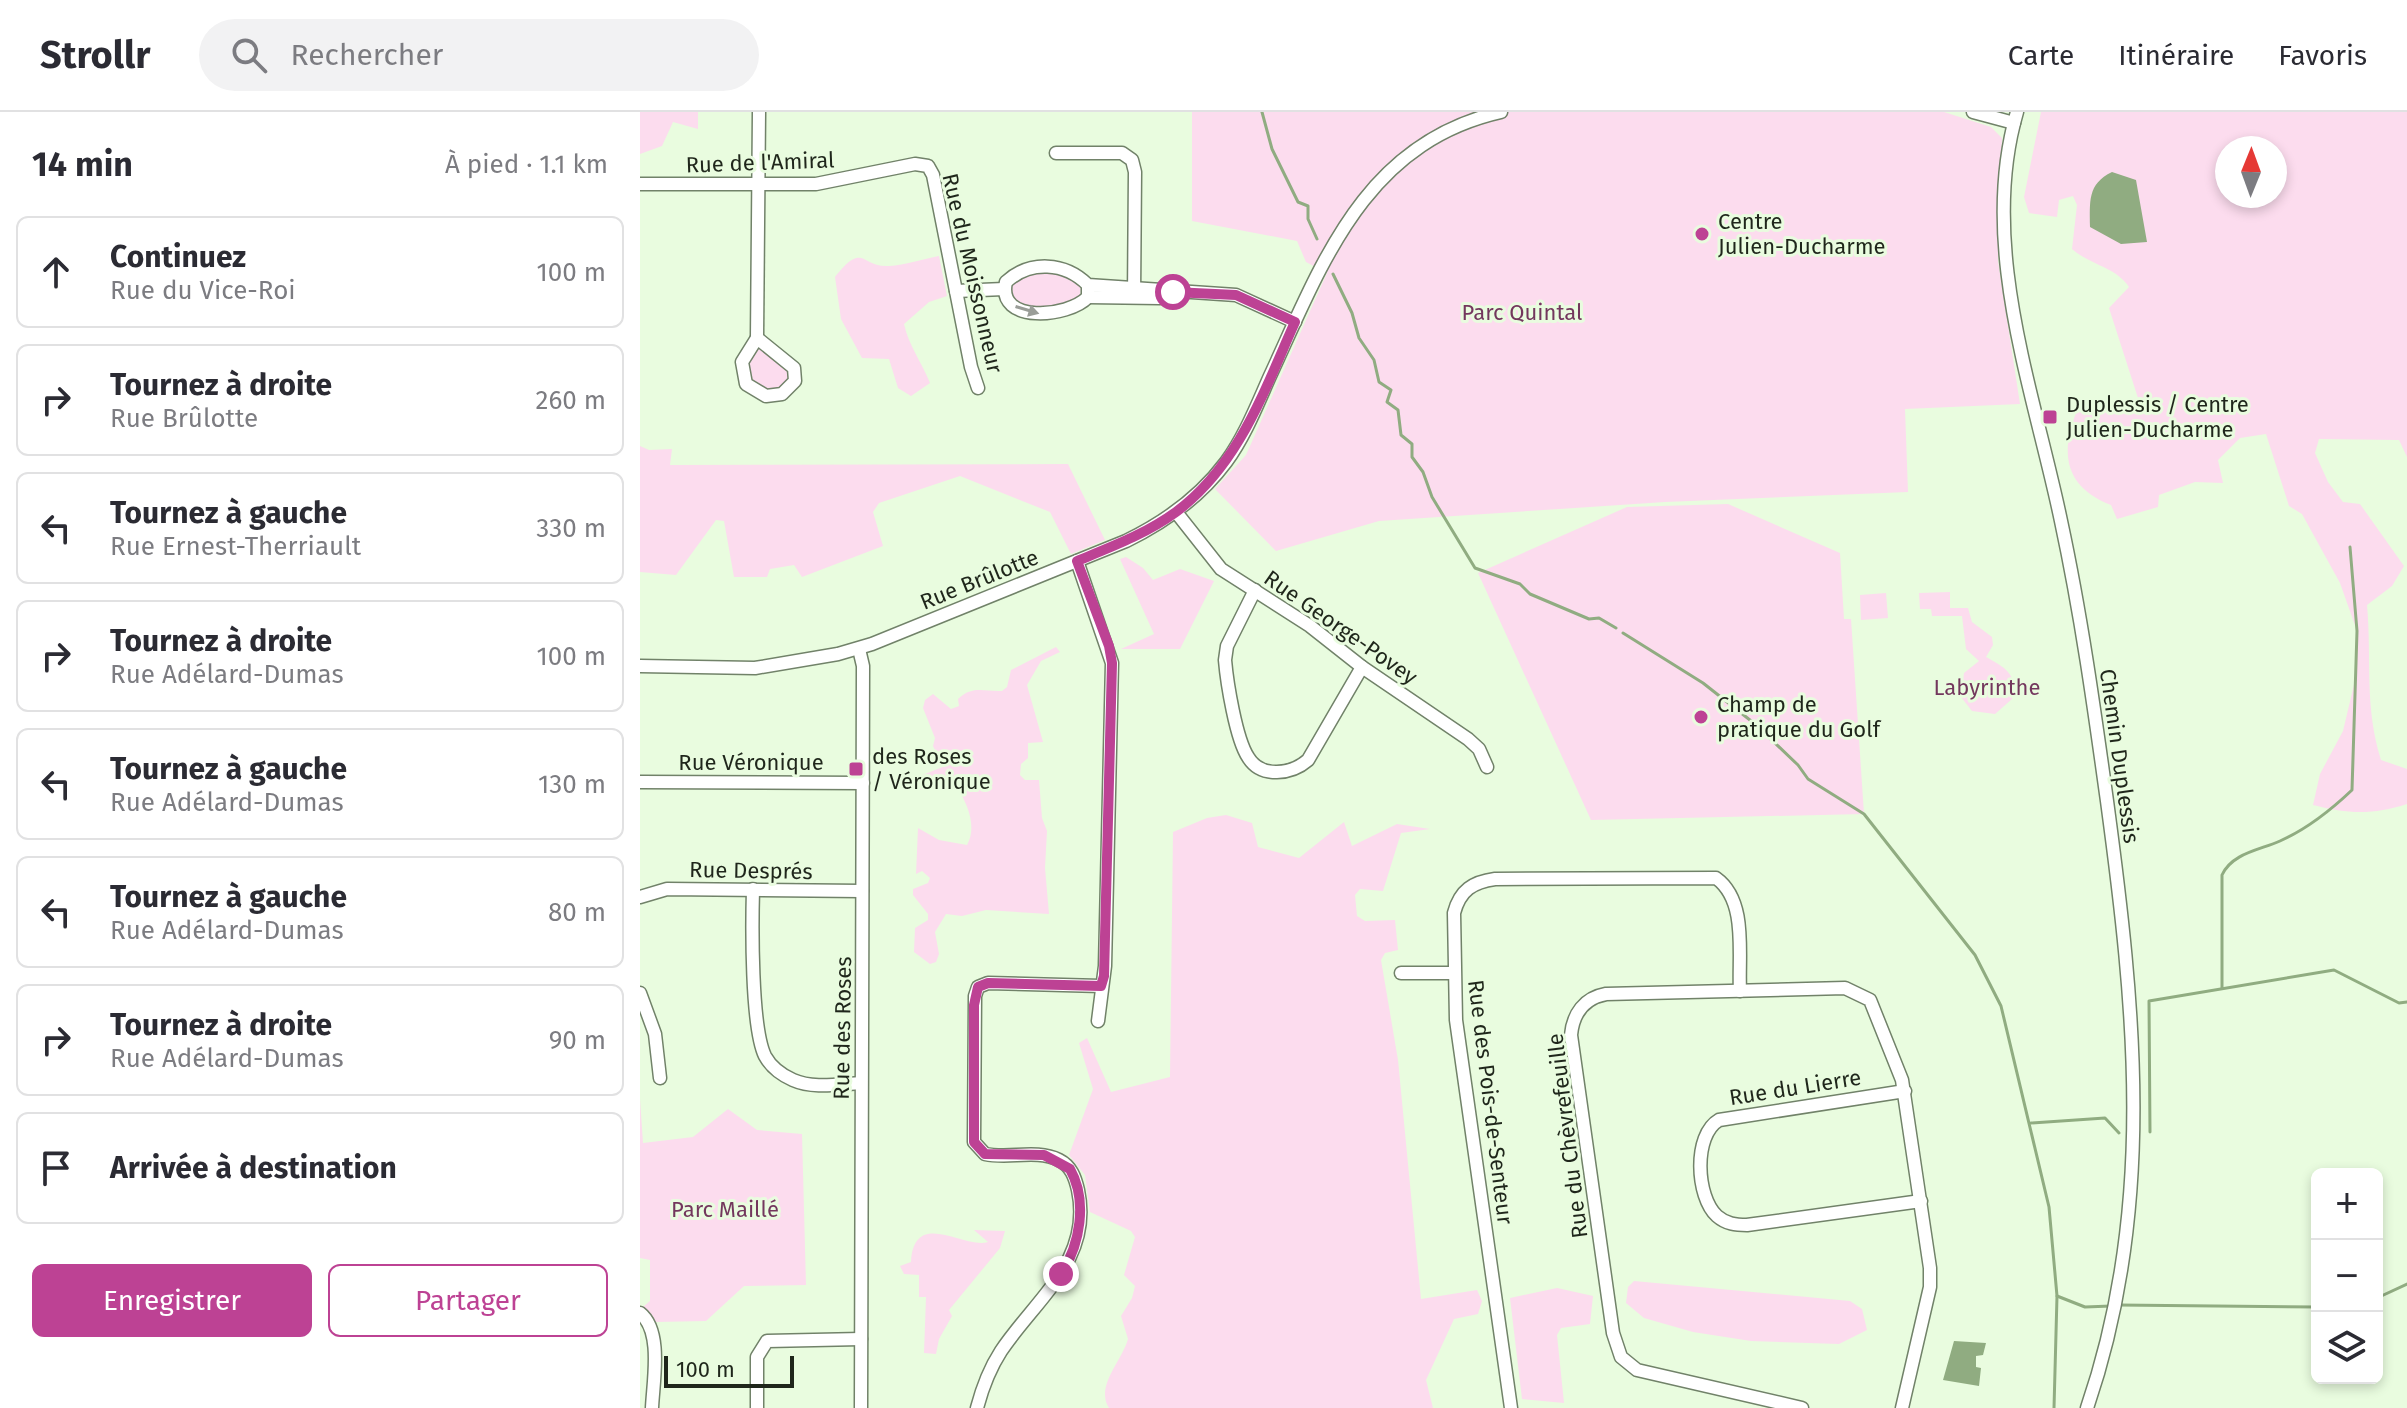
<!DOCTYPE html>
<html lang="fr">
<head>
<meta charset="utf-8">
<style>
  body { margin:0; font-family:"Fira Sans",sans-serif; background:#f2f2f3; color:#2b2b33 }
  .controls { position:absolute; right:24px; bottom:24px; display:grid; overflow:hidden; border-radius:12px; box-shadow:0 4px 12px #0003 }
  .controls button { width:72px; height:72px; display:grid; place-items:center; padding:0; border:0; border-bottom:2px solid #e1e1e2; background:#fff; color:#2b2b33; font:40px sans-serif }
  .compass { position:absolute; left:1575px; top:24px; width:72px; height:72px; border-radius:50%; background:#fff; box-shadow:0 4px 12px #0003; rotate:1deg }
  .scale { position:absolute; left:24px; bottom:20px; width:130px; box-sizing:border-box; padding-left:8px; border:4px solid #1f261b; border-top:0; font-size:22px; line-height:28px; white-space:nowrap; color:#1f261b; -webkit-text-stroke:6px #e9fcdf; paint-order:stroke }
  .stop { position:absolute; width:24px; height:24px; margin:-18px; border:6px solid #bd4294; border-radius:50%; background:#fff }
  .stop.end { background:#bd4294; border-color:#fff; box-shadow:0 2px 8px #0008 }
  .list { margin:0; padding:0; list-style:none }
  h2 { display:flex; justify-content:space-between; align-items:center; height:104px; margin:0; padding:0 32px; font-size:34px }
  h2 small { font-size:26px; font-weight:400; color:#7c7c81 }
  .list li { display:grid; grid-template-columns:52px 1fr auto; gap:24px; align-items:center; box-sizing:border-box; height:112px; margin:0 16px 16px; padding:0 16px; border:2px solid #e1e1e2; border-radius:12px }
  .list b { display:block; font-size:30px; white-space:nowrap }
  .list p { margin:0; font-size:26px; white-space:nowrap; color:#7c7c81 }
  .list em { font-size:26px; font-style:normal; color:#7c7c81 }
  .actions { display:flex; gap:16px; padding:24px 32px }
  .actions a { flex:1; padding:18px 0; border:2px solid #bd4294; border-radius:12px; text-align:center; font-size:28px; color:#bd4294 }
  .actions .main { background:#bd4294; color:#fff }
  .icon { flex:none; width:44px; height:44px; fill:none; stroke:currentColor; stroke-width:2; stroke-linecap:round; stroke-linejoin:round }
  .map { position:relative; flex:none; width:1767px; height:1296px; overflow:hidden }
  header { display:flex; align-items:center; gap:48px; box-sizing:border-box; height:112px; padding:0 40px; background:#fff; border-bottom:2px solid #e1e1e2 }
  header strong { font-size:38px }
  nav { display:flex; gap:44px; margin-inline-start:auto; font-size:28px }
  .search { width:560px; height:72px; background:#f2f2f3; display:flex; align-items:center; gap:20px; box-sizing:border-box; padding:0 28px; border-radius:44px; color:#7c7c81; font-size:30px }
  main { display:flex }
  aside { flex:1; background:#fff }
  .map>svg:first-child { display:block }
  .green { fill:#fcdcee; fill-rule:evenodd }
  .water { fill:#90ac81 }
  .lines { fill:none; stroke-linecap:round; stroke-linejoin:round }
  .stream { stroke:#90ac81; stroke-width:3 }
  .minor-casing { stroke:#718269; stroke-width:15 }
  .minor { stroke:#fff; stroke-width:12 }
  .oneway { fill:#9a9d98 }
  .route { stroke:#bd4294; stroke-width:10 }
  .poi-dot { fill:#bd4294; stroke:#e9fcdf; stroke-width:3 }
  .labels { text-anchor:middle; stroke-width:6; stroke-linejoin:round; paint-order:stroke }
  .street-label { font-size:22px; fill:#1f261b; stroke:#e9fcdf }
  .poi-label { font-size:22px; fill:#1f261b; stroke:#e9fcdf; text-anchor:start }
  .park-label { font-size:22px; fill:#73375d; stroke:#e9fcdf }
</style>
</head>
<body>
<header>
<strong>Strollr</strong>
<div class="search"><svg class="icon" aria-label="search" viewBox="0 0 24 24"><circle cx="10" cy="10" r="6"/><path d="M15 15l6 6"/></svg>Rechercher</div>
<nav><a>Carte</a><a>Itinéraire</a><a>Favoris</a></nav>
</header>
<main>
<aside>
<h2>14 min<small>À pied · 1.1 km</small></h2>
<ul class="list">
<li><svg class="icon" aria-label="ahead" viewBox="0 0 24 24"><path d="M12 20V5M6 11l6-6 6 6"/></svg><div><b>Continuez</b><p>Rue du Vice-Roi</p></div><em>100 m</em></li>
<li><svg class="icon" aria-label="right" viewBox="0 0 24 24"><path d="M7 20v-9h11M14 6l5 5-5 5"/></svg><div><b>Tournez à droite</b><p>Rue Brûlotte</p></div><em>260 m</em></li>
<li><svg class="icon" aria-label="left" viewBox="0 0 24 24"><path d="M17 20v-9H6M10 6l-5 5 5 5"/></svg><div><b>Tournez à gauche</b><p>Rue Ernest-Therriault</p></div><em>330 m</em></li>
<li><svg class="icon" aria-label="right" viewBox="0 0 24 24"><path d="M7 20v-9h11M14 6l5 5-5 5"/></svg><div><b>Tournez à droite</b><p>Rue Adélard-Dumas</p></div><em>100 m</em></li>
<li><svg class="icon" aria-label="left" viewBox="0 0 24 24"><path d="M17 20v-9H6M10 6l-5 5 5 5"/></svg><div><b>Tournez à gauche</b><p>Rue Adélard-Dumas</p></div><em>130 m</em></li>
<li><svg class="icon" aria-label="left" viewBox="0 0 24 24"><path d="M17 20v-9H6M10 6l-5 5 5 5"/></svg><div><b>Tournez à gauche</b><p>Rue Adélard-Dumas</p></div><em>80 m</em></li>
<li><svg class="icon" aria-label="right" viewBox="0 0 24 24"><path d="M7 20v-9h11M14 6l5 5-5 5"/></svg><div><b>Tournez à droite</b><p>Rue Adélard-Dumas</p></div><em>90 m</em></li>
<li><svg class="icon" aria-label="arrive" viewBox="0 0 24 24"><path d="M6 21V4h12l-3 4 3 4H6"/></svg><div><b>Arrivée à destination</b></div></li>
</ul>
<div class="actions"><a class="main">Enregistrer</a><a>Partager</a></div>
</aside>
<div class="map">
<svg width="1767" height="1296" viewBox="0 0 1767 1296">
  <rect width="100%" height="100%" fill="#e9fcdf"/>
  <!-- green -->
  <g class="green">
    <polygon points="0,0 58,0 58,17 33,10 22,34 0,42"/>
    <polygon points="552,0 1304,0 1351,15 1362,26 1358,149 1380,292 1265,297 1268,380 1025,390 739,409 636,439 575,377 606,343 687,161 666,150 657,129 552,109"/>
    <path d="M 1401,0 L 1767,0 L 1767,345 L 1759,328 L 1679,327 L 1675,341 L 1688,370 L 1703,390 L 1720,392 L 1764,454 L 1752,474 L 1727,493 C 1732,549 1724,593 1741,648 L 1767,657 L 1767,692 C 1733,703 1708,702 1673,693 L 1680,662 L 1703,619 L 1716,564 L 1717,519 L 1700,471 L 1662,402 L 1649,394 L 1626,322 L 1600,326 L 1578,348 L 1583,371 L 1555,370 L 1519,383 L 1518,395 L 1477,407 L 1471,393 C 1425,375 1420,342 1436,301 L 1498,286 L 1469,196 L 1489,175 C 1476,155 1450,153 1432,137 L 1437,93 L 1433,84 L 1419,88 L 1417,105 L 1389,101 L 1384,85 ZM 1587,36 L 1635,36 L 1635,84 L 1587,84 Z"/>
    <path d="M 299,144 L 307,184 L 289,190 L 264,212 C 269,234 281,249 290,271 L 271,284 L 258,276 L 249,247 L 222,246 L 201,207 L 195,165 C 224,128 221,156 249,154 C 265,153 283,147 299,144 Z"/>
    <path d="M 390,160 L 420,160 L 441,174 L 440,186 C 418,200 394,201 372,187 L 370,172 Z"/>
    <polygon points="118,235 147,258 149,264 141,275 127,278 111,268 108,251"/>
    <polygon points="0,334 9,338 32,337 30,353 428,352 465,428 431,442 410,400 320,364 239,391 233,400 243,434 162,465 154,453 130,457 127,465 94,465 84,409 76,408 36,463 0,460"/>
    <polygon points="1088,392 1200,441 1204,507 1211,507 1224,702 951,708 838,461 987,395"/>
    <polygon points="486,445 503,456 513,468 540,457 574,469 540,537 481,537 514,522 480,447"/>
    <path d="M 1310,480 L 1310,496 L 1328,496 L 1332,510 L 1352,525 L 1353,533 L 1346,545 C 1364,555 1379,562 1372,587 L 1355,602 L 1332,599 L 1321,585 L 1324,561 L 1339,549 L 1326,537 L 1322,504 L 1292,504 L 1291,497 L 1280,497 L 1279,481 Z"/>
    <polygon points="1246,481 1248,506 1221,508 1220,483"/>
    <path d="M 416,535 L 420,540 L 401,549 L 387,573 L 403,630 L 388,631 L 388,646 L 381,652 L 380,663 L 385,668 L 399,668 L 402,706 L 407,719 L 405,756 L 409,802 L 346,798 L 322,804 L 306,802 L 295,820 L 299,842 L 296,850 L 290,852 L 274,840 L 275,816 L 288,808 L 288,802 L 273,783 L 273,777 L 288,771 L 290,766 L 282,759 L 276,762 L 278,716 L 299,728 L 327,733 C 337,715 328,693 318,677 L 273,678 L 266,674 L 265,670 L 305,654 L 311,646 L 307,641 L 296,640 L 293,634 L 295,626 L 283,596 L 285,588 L 293,582 L 311,597 L 319,594 L 318,587 C 333,573 344,580 362,579 L 367,575 L 371,558 Z"/>
    <path d="M 586,703 L 612,711 L 618,735 L 659,746 L 704,710 L 712,734 L 757,712 L 790,717 L 761,721 L 743,779 L 720,777 L 715,783 L 717,804 L 725,809 L 755,808 L 758,838 L 745,841 L 741,848 L 758,948 L 781,1187 L 837,1178 L 842,1189 L 838,1202 L 814,1207 L 786,1268 L 793,1296 L 469,1296 C 455,1274 482,1249 488,1227 L 481,1204 L 492,1186 L 495,1174 L 484,1163 L 495,1125 L 491,1119 L 450,1100 L 445,1063 L 429,1043 L 453,977 L 439,931 L 447,926 L 471,980 L 530,965 L 533,720 L 567,706 Z"/>
    <polygon points="0,987 3,1031 53,1025 88,997 117,1018 162,1022 166,1173 104,1174 66,1209 16,1210 3,1195 10,1189 10,1148 0,1146"/>
    <path d="M 334,1118 L 365,1119 L 360,1136 L 309,1198 L 312,1204 L 299,1227 L 296,1242 L 284,1241 L 286,1185 L 279,1185 L 279,1163 L 264,1162 L 260,1154 L 271,1150 C 274,1095 325,1138 348,1130 Z"/>
    <polygon points="994,1169 1210,1189 1222,1197 1227,1218 1199,1232 1111,1229 1053,1220 1004,1206 986,1191 988,1175"/>
    <polygon points="917,1176 953,1184 950,1212 921,1216 917,1223 924,1291 882,1287 870,1186"/>
  </g>
  <!-- water -->
  <g class="water">
    <path d="M 1472,60 L 1496,68 L 1507,130 L 1481,132 L 1450,115 C 1450,90 1447,72 1472,60 Z"/>
    <polygon points="1314,1229 1346,1231 1343,1243 1336,1244 1336,1255 1341,1256 1339,1274 1303,1268"/>
  </g>
  <g class="lines">
    <!-- stream -->
    <g class="stream">
      <polyline points="622,0 632,37 658,90 668,94 668,107 677,127"/>
      <polyline points="693,162 712,201 719,226 734,248 739,270 751,278 747,290 758,298 761,323 772,332 772,345 783,360 792,385 835,456 880,472 890,482 949,507 959,506 976,516"/>
      <polyline points="983,521 1063,571 1115,612 1158,653 1168,667 1224,702 1335,843 1361,894 1409,1095 1417,1184 1414,1296"/>
      <path d="M 1582,876 L 1582,763 C 1592,741 1620,738 1640,729 C 1667,717 1691,698 1712,678 L 1717,519 L 1710,435"/>
      <polyline points="1391,1011 1465,1006 1479,1021"/>
      <polyline points="1510,1020 1509,889 1694,858 1759,891 1767,890"/>
      <polyline points="1417,1184 1445,1195 1471,1194"/>
      <polyline points="1737,1186 1767,1172"/>
      <polyline points="1478,1193 1677,1195"/>
    </g>
    <!-- minor casing -->
    <g class="minor-casing">
      <g id="minor">
        <polyline points="1333,0 1374,11"/>
        <path d="M 1377,0 C 1338,133 1394,279 1421,409 C 1441,502 1454,595 1467,689 C 1495,896 1516,1095 1447,1296"/>
        <polyline points="416,41 482,41 492,48 495,60 494,185"/>
        <polyline points="0,72 176,72 275,52 288,54 293,63 331,255 338,276"/>
        <path d="M 448,173 L 448,185 C 428,206 356,212 366,170 C 390,148 425,150 448,173 L 596,183 L 655,210"/>
        <polyline points="316,179 364,177"/>
        <polyline points="448,185 520,186 533,180"/>
        <polyline points="117,226 119,0"/>
        <polygon points="117,226 154,256 155,269 142,282 126,284 106,272 102,250"/>
        <polyline points="536,400 581,457 670,514 722,555 828,627 839,637 847,655"/>
        <polyline points="437,449 472,551 465,854 458,909"/>
        <path d="M 615,478 L 587,534 L 585,548 C 587,571 596,627 608,645 C 621,667 652,662 668,648 L 722,555"/>
        <polyline points="219,537 223,554 221,1296"/>
        <path d="M 0,554 L 115,556 L 198,542 L 232,532 L 486,429 C 525,410 560,385 586,350 C 605,324 617,293 630,264 C 682,152 724,31 861,0"/>
        <polyline points="0,670 223,671"/>
        <path d="M 113,777 C 112,812 111,915 125,944 C 131,955 142,963 153,968 C 173,977 199,972 221,971"/>
        <polyline points="0,785 27,777 222,779"/>
        <polyline points="761,861 814,861"/>
        <polyline points="0,881 15,922 20,966"/>
        <path d="M 1265,979 L 1079,1008 C 1053,1023 1056,1085 1077,1104 C 1086,1112 1096,1113 1107,1113 L 1281,1089"/>
        <path d="M 0,1201 C 23,1219 13,1270 12,1296"/>
        <polyline points="117,1296 117,1245 127,1229 221,1227"/>
        <path d="M 337,1296 C 342,1277 350,1256 361,1239 C 395,1188 453,1148 438,1078 C 435,1065 431,1054 419,1048 C 396,1037 370,1047 345,1042 L 334,1030 L 335,884 L 338,875 L 348,871 L 461,874"/>
        <path d="M 871,1296 L 816,908 L 814,801 C 820,778 833,770 855,767 L 1076,766 C 1108,789 1098,843 1100,879"/>
        <path d="M 1162,1296 L 997,1258 L 981,1245 L 973,1221 L 931,923 C 933,902 944,886 966,882 L 1205,876 L 1230,888 L 1262,968 L 1290,1156 L 1290,1175 L 1262,1296"/>
      </g>
    </g>
    <!-- minor -->
    <use href="#minor" class="minor"/>
  </g>
  <!-- one-way arrows -->
  <defs><path id="oneway-solid" d="M-6-.8H1V-3.2L6.5 0L1 3.2V.8H-6Z" transform="scale(2)"/></defs>
  <use class="oneway" href="#oneway-solid" transform="translate(387 198) rotate(17)"/>
  <g class="lines">
    <!-- route -->
    <path class="route" d="M 421,1162 C 440,1133 448,1089 430,1057 L 404,1043 L 345,1042 L 334,1030 L 334,893 L 338,875 L 348,871 L 461,874 L 464,864 L 472,551 L 469,534 L 437,449 C 471,435 506,422 536,400 C 599,353 624,279 655,210 L 596,183 L 533,180"/>
  </g>
  <!-- markers -->
  <g class="poi-dot">
    <circle cx="1062" cy="122" r="8"/>
    <rect x="1402" y="297" width="16" height="16" rx="4"/>
    <circle cx="1061" cy="605" r="8"/>
    <rect x="208" y="649" width="16" height="16" rx="4"/>
  </g>
  <g class="labels">
    <!-- street labels -->
    <g class="street-label">
      <text transform="translate(120 50) rotate(-2)" y="8">Rue de l'Amiral</text>
      <text transform="translate(333 161) rotate(77)" y="8">Rue du Moissonneur</text>
      <text transform="translate(339 467) rotate(-22)" y="8">Rue Brûlotte</text>
      <text transform="translate(701 515) rotate(35)" y="8">Rue George-Povey</text>
      <text transform="translate(1480 644) rotate(82)" y="8">Chemin Duplessis</text>
      <text x="111" y="658">Rue Véronique</text>
      <text transform="translate(111 758) rotate(1)" y="8">Rue Després</text>
      <text transform="translate(202 916) rotate(-89)" y="8">Rue des Roses</text>
      <text transform="translate(1155 975) rotate(-9)" y="8">Rue du Lierre</text>
      <text transform="translate(851 990) rotate(83)" y="8">Rue des Pois-de-Senteur</text>
      <text transform="translate(927 1024) rotate(-97)" y="8">Rue du Chèvrefeuille</text>
    </g>
    <!-- poi labels -->
    <g class="poi-label">
      <text x="1078" y="117">Centre<tspan x="1078" dy="25">Julien-Ducharme</tspan></text>
      <text x="1426" y="300">Duplessis / Centre<tspan x="1426" dy="25">Julien-Ducharme</tspan></text>
      <text x="1077" y="600">Champ de<tspan x="1077" dy="25">pratique du Golf</tspan></text>
      <text x="232" y="652">des Roses<tspan x="232" dy="25">/ Véronique</tspan></text>
    </g>
    <!-- park labels -->
    <g class="park-label">
      <text x="882" y="208">Parc Quintal</text>
      <text x="1347" y="583">Labyrinthe</text>
      <text x="85" y="1105">Parc Maillé</text>
    </g>
  </g>
</svg>
<div class="controls">
<button>+</button>
<button>−</button>
<button><svg class="icon" aria-label="layers" viewBox="0 0 24 24"><path d="M12 4l9 5-9 5-9-5zM3 14l9 5 9-5"/></svg></button>
</div>
<svg class="compass" viewBox="-18 -18 36 36"><path d="M0-13l5 13h-10z" fill="#e53935"/><path d="M0 13l5-13h-10z" fill="#7c7c81"/></svg>
<div class="scale">100 m</div>
<div class="stop" style="left:533px;top:180px"></div>
<div class="stop end" style="left:421px;top:1162px"></div>
</div>
</main>
</body>
</html>
